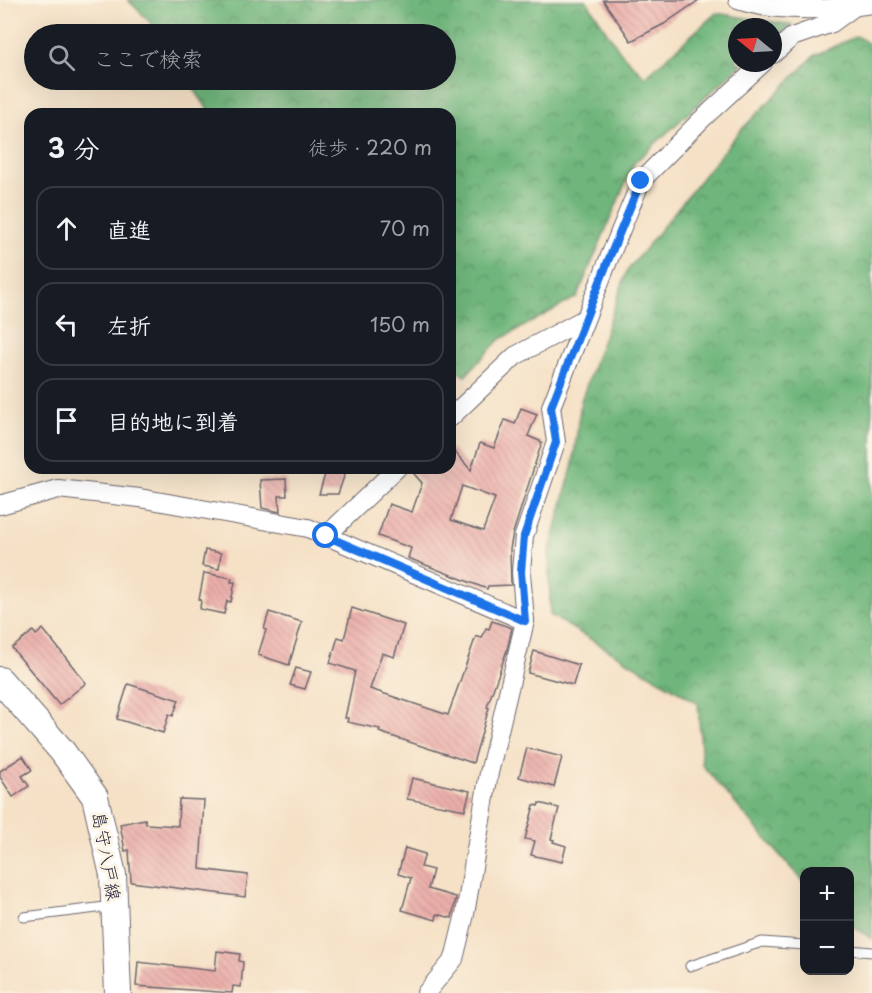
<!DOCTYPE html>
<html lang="ja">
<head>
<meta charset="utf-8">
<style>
  body { margin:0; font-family:"Playpen Sans","Klee One",sans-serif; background:#20242c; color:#f1f3f6 }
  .controls { position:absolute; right:18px; bottom:18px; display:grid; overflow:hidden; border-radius:12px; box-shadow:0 6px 24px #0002 }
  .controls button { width:54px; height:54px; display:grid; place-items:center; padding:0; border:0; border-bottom:2px solid #363941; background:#171b24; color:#f1f3f6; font:30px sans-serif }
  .compass { position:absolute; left:728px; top:18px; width:54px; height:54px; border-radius:50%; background:#171b24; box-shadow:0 6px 24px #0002; rotate:288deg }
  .stop { position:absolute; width:18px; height:18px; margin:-14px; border:4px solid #1a73e8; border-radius:50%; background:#fff }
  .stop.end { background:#1a73e8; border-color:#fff; box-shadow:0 2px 6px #0008 }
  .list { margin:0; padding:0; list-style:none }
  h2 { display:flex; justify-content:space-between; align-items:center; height:78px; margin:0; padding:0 24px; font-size:26px }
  h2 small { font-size:20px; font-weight:400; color:#9ea1a6 }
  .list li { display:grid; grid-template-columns:39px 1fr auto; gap:18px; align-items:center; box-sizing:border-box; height:84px; margin:0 12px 12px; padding:0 12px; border:2px solid #363941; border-radius:18px }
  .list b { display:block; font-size:22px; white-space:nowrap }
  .list em { font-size:20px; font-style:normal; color:#9ea1a6 }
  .icon { flex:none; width:33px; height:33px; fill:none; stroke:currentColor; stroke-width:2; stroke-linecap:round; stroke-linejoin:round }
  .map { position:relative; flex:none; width:872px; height:993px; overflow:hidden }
  .search { position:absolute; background:#171b24; box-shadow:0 6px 24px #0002; left:24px; top:24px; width:432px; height:66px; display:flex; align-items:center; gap:15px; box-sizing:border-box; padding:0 21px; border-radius:33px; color:#9ea1a6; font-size:22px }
  .panel { position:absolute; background:#171b24; box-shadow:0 6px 24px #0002; left:24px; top:108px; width:432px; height:366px; border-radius:18px }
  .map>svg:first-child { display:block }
  .forest { fill:url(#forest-crowns); stroke:#496c5b; stroke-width:1.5 }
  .building { fill:url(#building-back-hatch); fill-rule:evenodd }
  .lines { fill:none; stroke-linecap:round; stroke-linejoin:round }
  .service-casing { stroke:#6c656c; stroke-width:11 }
  .minor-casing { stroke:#6c656c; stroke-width:20 }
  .secondary-casing { stroke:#6c656c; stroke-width:28 }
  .service { stroke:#fff; stroke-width:9 }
  .minor { stroke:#fff; stroke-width:18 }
  .secondary { stroke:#fff; stroke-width:26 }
  .route { stroke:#1a73e8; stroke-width:8 }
  .labels { text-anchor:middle; stroke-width:6; stroke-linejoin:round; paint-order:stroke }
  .street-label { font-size:18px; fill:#22223b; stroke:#fcf5e5 }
</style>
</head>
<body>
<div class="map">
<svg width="872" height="993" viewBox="0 0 872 993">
  <defs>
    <pattern id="forest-crowns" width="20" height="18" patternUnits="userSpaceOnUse" patternTransform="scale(1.5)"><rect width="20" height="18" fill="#70b67b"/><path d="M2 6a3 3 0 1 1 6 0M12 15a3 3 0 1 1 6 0" fill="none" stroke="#5c9466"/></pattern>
    <pattern id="building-back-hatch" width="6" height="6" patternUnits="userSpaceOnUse" patternTransform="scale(1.5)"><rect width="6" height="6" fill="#ebafaa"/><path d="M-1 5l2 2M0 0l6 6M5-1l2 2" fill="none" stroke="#c99693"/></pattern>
  </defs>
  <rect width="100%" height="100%" fill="#fcf5e5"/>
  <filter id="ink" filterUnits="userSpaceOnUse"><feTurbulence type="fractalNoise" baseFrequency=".0167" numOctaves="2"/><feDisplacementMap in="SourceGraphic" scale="12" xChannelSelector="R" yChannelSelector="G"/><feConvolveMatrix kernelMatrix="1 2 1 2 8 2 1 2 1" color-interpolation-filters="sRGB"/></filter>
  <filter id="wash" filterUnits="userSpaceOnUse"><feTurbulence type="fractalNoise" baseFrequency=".008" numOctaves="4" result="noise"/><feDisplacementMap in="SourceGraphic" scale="24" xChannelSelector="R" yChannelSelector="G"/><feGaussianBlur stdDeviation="1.35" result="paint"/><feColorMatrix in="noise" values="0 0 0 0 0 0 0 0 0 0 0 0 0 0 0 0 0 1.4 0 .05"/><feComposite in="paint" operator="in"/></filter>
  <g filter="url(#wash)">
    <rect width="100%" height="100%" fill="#f5e1c6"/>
    <!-- forest -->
    <g class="forest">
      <polygon points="128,0 586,0 621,53 645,77 716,13 792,25 773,40 773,27 737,27 737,63 743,63 634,163 577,297 499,340 465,376 450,367 450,114 211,114 188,80 446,80 446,34 158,34 150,22"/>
      <polygon points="857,36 872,46 872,939 850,924 850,872 804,872 804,883 702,765 698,703 550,615 549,553 573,464 581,401 627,271 739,132 815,55"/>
    </g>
    <g id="blocks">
      <!-- building -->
      <g class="building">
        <polygon points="603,0 699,0 664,24 631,41"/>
        <path d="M 521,408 L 537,414 L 528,436 L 542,442 L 513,533 L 510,549 L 511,585 L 488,586 L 487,589 L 408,558 L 411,548 L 378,536 L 389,504 L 412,512 L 422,483 L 409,468 L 450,468 L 450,447 L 471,470 L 480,443 L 494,448 L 505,420 L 515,424 ZM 462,486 L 495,498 L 483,531 L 451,520 Z"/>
        <polygon points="327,468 347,468 338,494 319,494"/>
        <polygon points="286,479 287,496 279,496 280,512 262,508 260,480"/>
        <polygon points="205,550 221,553 219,569 202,566"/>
        <polygon points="204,573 232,578 231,582 235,582 231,602 227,601 224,614 200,609 201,600 199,600"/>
        <polygon points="352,608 404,625 394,657 382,653 370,689 448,715 476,636 482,638 486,628 489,629 492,621 512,628 507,650 487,707 489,708 473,763 379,732 380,729 347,722 348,718 345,718 355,671 330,663 338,637 344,639"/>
        <polygon points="269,612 302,622 289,665 258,655 266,630 264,629"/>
        <polygon points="43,629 86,683 59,705 12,648 33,631 36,635"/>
        <polygon points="534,651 579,665 573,685 528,673"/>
        <polygon points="296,668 311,672 305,689 290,685"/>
        <polygon points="128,684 179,700 173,716 169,714 163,733 117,719"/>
        <polygon points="527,748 562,757 554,787 519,777"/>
        <polygon points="23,756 32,770 22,776 29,786 13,797 0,777 0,771"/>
        <polygon points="412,778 470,791 465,810 407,799"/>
        <polygon points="179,799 204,800 200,869 248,875 245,897 131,882 129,850 125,851 120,824 145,819 146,824 178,826"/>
        <polygon points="539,803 559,808 551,839 554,840 553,842 566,846 562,862 531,855 535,841 525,839 534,805 538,806"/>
        <polygon points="405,848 425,854 421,867 433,870 428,889 456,897 452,918 437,914 436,920 402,910 411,878 398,874"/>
        <polygon points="217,951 240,954 239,961 243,962 241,987 233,986 232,993 136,986 138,962 215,971"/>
      </g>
    </g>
  </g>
  <g filter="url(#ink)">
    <use href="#blocks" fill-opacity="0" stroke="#6c656c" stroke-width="1.5"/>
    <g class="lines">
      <!-- service casing -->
      <g class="service-casing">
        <g id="service">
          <polyline points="24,917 113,906"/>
          <polyline points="850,950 872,952"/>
          <polyline points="690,966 762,942 804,945"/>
        </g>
      </g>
      <!-- minor casing -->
      <g class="minor-casing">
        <g id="minor">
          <path d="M 738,0 C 775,13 833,10 872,4"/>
          <polyline points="773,54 792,37 832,23 854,7"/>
          <polyline points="450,418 515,356 584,319"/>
          <polyline points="0,505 58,489 140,498 308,528 525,621"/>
          <polyline points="326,536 397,468"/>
          <polyline points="426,993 454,959 465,914 489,773 525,621 521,572 524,536 556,442 551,407 608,261 641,181 700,121 763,63"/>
        </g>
      </g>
      <!-- secondary casing -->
      <g class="secondary-casing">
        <polyline id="secondary" points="0,680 62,751 95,797 113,875 118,993"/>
      </g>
      <!-- service -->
      <use href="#service" class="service"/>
      <!-- minor -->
      <use href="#minor" class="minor"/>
      <!-- secondary -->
      <use href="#secondary" class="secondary"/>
    </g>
  </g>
  <g class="lines" filter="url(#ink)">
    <!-- route -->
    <polyline class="route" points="326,536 525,621 521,572 524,536 556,442 551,407 608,261 641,181"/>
  </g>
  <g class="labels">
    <!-- street labels -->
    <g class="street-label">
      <text transform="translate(106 856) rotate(80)" y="6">島守八戸線</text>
    </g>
  </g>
</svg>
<div class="controls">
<button>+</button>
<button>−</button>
</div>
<svg class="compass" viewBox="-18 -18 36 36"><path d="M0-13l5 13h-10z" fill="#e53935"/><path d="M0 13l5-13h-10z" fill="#9ea1a6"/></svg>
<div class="stop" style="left:326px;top:536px"></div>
<div class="stop end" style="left:641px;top:181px"></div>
<div class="search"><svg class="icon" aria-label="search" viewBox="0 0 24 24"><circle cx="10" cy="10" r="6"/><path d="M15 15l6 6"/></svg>ここで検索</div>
<section class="panel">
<h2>3 分<small>徒歩 · 220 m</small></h2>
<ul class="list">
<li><svg class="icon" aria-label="ahead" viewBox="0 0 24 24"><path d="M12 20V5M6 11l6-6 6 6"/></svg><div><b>直進</b></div><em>70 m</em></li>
<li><svg class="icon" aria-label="left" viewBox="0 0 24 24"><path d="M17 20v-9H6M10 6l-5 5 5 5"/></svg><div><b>左折</b></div><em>150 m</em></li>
<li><svg class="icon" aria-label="arrive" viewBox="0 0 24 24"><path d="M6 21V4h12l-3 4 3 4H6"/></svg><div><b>目的地に到着</b></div></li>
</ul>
</section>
</div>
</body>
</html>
